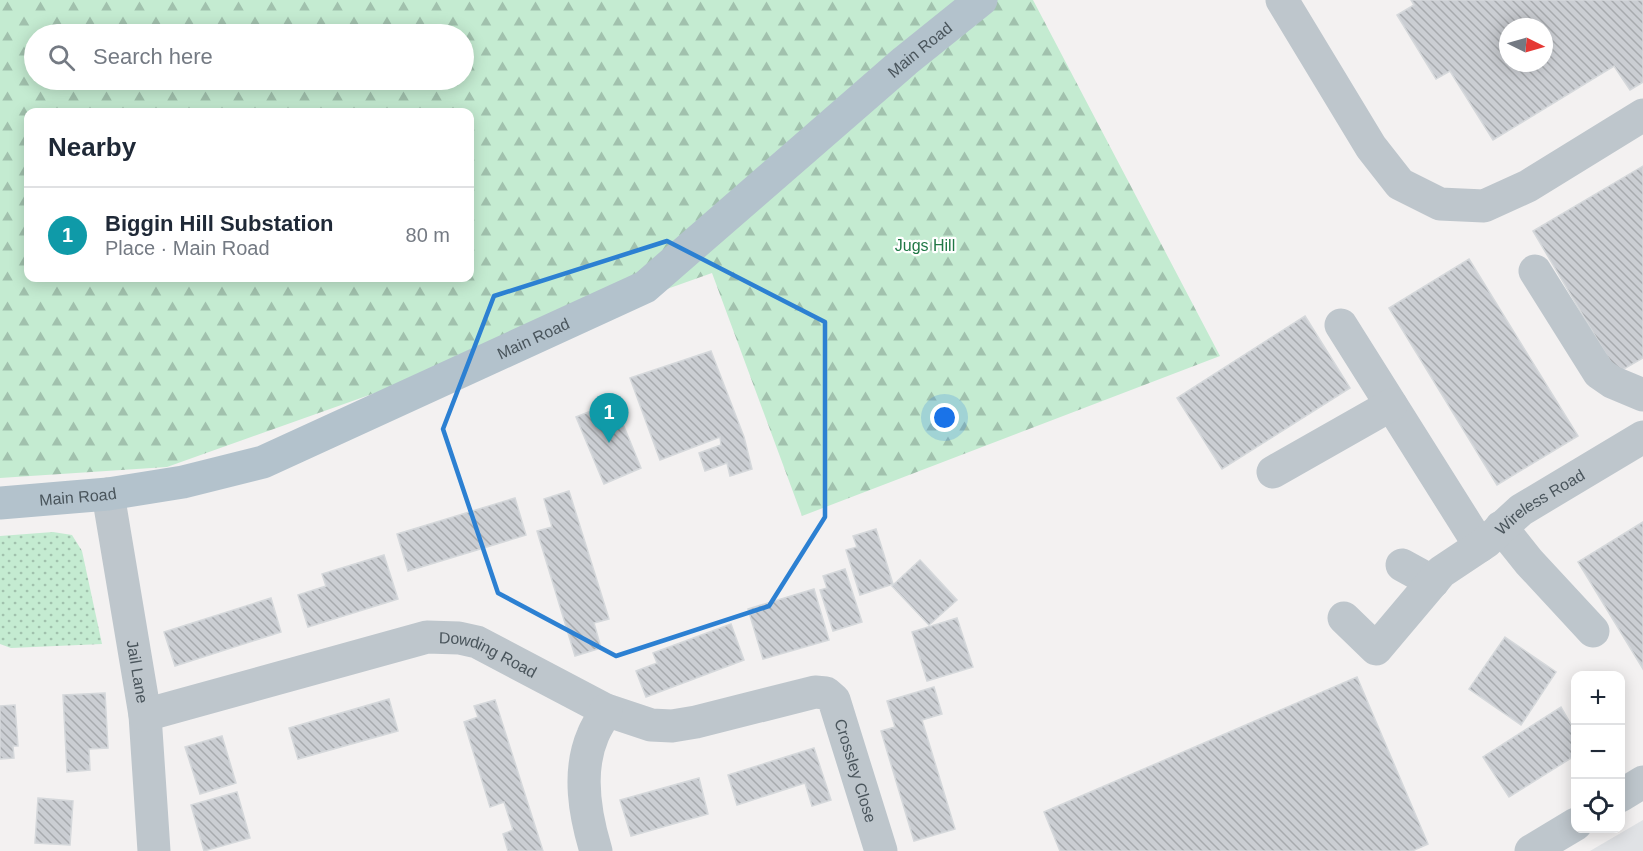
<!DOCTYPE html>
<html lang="en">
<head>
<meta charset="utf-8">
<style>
  body { margin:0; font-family:Arial,sans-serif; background:#f6f6f7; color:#1f2937 }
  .controls { position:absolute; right:18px; bottom:18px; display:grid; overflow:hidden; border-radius:12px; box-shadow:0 3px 15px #0003 }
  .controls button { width:54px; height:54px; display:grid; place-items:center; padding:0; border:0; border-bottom:2px solid #e0e1e3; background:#fff; color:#1f2937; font:30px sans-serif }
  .compass { position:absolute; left:1499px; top:18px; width:54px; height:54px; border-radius:50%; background:#fff; box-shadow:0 3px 15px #0003; rotate:95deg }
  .you { position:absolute; left:945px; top:418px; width:21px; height:21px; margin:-15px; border:4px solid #fff; border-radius:50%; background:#1a73e8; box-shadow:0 0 0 9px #1a73e833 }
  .badge { display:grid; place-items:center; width:39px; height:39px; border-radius:50%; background:#111827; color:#fff; font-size:20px; font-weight:700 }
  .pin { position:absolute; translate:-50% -50px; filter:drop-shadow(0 2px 3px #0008) }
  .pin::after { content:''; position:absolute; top:32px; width:21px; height:18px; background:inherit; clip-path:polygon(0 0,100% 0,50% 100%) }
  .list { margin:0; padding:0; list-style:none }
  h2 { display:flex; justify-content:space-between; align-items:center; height:78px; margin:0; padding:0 24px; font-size:26px }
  h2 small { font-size:20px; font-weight:400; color:#747a83 }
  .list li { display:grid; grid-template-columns:39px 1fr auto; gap:18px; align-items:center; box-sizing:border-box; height:96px; padding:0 24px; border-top:2px solid #e0e1e3 }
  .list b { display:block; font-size:22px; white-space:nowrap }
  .list p { margin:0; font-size:20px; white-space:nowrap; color:#747a83 }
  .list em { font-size:20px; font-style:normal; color:#747a83 }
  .icon { flex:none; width:33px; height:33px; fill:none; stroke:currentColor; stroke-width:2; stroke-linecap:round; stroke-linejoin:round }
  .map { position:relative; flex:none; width:1643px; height:851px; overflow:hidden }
  .search { position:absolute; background:#fff; box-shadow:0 3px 15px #0003; left:24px; top:24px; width:450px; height:66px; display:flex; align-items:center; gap:15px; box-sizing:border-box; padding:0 21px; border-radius:33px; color:#747a83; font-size:22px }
  .panel { position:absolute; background:#fff; box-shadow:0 3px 15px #0003; left:24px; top:108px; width:450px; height:174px; border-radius:12px }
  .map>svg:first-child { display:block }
  .airport { fill:#e0e2e5 }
  .green { fill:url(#green-dots) }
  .forest { fill:url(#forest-firs); fill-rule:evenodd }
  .building { fill:url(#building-back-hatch); stroke:#d5d8db; stroke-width:1.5; fill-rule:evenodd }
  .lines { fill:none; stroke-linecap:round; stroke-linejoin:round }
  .minor { stroke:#bec6cc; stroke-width:33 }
  .major { stroke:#b3c2cc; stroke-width:33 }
  .marked { fill:none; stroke:#2c80d2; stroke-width:4.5; stroke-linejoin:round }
  .labels { text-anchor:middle; stroke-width:4.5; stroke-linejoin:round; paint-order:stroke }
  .street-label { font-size:16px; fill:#4a555c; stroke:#fff }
  .park-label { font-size:16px; fill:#217846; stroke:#fff }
</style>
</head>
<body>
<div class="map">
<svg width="1643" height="851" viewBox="0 0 1643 851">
  <defs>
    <pattern id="green-dots" width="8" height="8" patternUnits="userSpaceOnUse" patternTransform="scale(1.5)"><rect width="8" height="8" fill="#c4ebd1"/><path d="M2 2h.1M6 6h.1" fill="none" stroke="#a1c1ad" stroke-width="1.8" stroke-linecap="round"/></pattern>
    <pattern id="forest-firs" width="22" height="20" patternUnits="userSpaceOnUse" patternTransform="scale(1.5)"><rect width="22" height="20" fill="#c4ebd1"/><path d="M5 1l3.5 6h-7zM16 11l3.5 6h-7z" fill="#a1c1ad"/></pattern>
    <pattern id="building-back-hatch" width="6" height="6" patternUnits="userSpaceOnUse" patternTransform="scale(1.5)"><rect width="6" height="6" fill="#cbced3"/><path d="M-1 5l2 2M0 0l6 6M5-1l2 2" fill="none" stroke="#a7aaae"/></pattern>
  </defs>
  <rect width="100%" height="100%" fill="#f3f1f1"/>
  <!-- airport -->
  <polygon class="airport" points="1643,820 1643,851 1590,851"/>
  <!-- green -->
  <polygon class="green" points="53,532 72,535 82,551 102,644 11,648 0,644 0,536"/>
  <!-- forest -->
  <path class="forest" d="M 0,0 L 1033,0 L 1220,356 L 802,516 L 712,273 L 167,467 L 0,478 ZM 34,34 L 464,34 L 464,80 L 34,80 ZM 28,112 L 470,112 L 470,278 L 28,278 Z"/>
  <!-- building -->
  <g class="building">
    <path d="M 1411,0 L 1643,0 L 1643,82 L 1630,90 L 1614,66 L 1493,140 L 1450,71 L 1436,79 L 1397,15 L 1414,5 ZM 1508,27 L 1544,27 L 1544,63 L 1508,63 Z"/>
    <polygon points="1643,166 1643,358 1617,373 1533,231"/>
    <polygon points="1469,259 1578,436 1497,485 1389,308"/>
    <polygon points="1305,316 1350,388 1222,469 1177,398"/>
    <polygon points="711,351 744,437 752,469 730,476 727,463 705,471 699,453 721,445 720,437 660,460 630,378"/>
    <polygon points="614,402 641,468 604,484 576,417"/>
    <polygon points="569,491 609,619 594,623 601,648 575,656 537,531 552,527 544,499"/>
    <polygon points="515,498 526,535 408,571 397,534"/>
    <polygon points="1643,522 1643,669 1578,562"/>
    <polygon points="876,529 893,584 860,595 846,550 857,547 853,536"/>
    <polygon points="384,555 398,599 308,627 298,595 326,586 322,574"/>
    <polygon points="920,560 957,600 929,625 892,586"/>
    <polygon points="845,569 862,622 833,631 820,590 827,588 823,576"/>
    <polygon points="814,589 829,640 763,659 748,609"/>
    <polygon points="271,598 281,632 175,666 164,632"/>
    <polygon points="957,618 973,667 927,681 912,632"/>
    <polygon points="731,624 744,660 646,697 636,671 657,663 653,653"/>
    <polygon points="1505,637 1556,672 1521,725 1469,689"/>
    <polygon points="1357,677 1428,844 1412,851 1060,851 1044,812"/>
    <polygon points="934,687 942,714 922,720 955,829 914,841 881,731 895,727 887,701"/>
    <polygon points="105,693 108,748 89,749 90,770 67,772 63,695"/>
    <polygon points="389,699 398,731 298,759 289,728"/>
    <polygon points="495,700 543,851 508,851 503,834 513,830 504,802 490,807 464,722 478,717 474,706"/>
    <polygon points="15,705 18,746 13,746 14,758 0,759 0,706"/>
    <polygon points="1561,707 1576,733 1576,755 1509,797 1483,757"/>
    <polygon points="222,736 236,783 200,794 185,747"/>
    <polygon points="814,748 831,800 812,806 805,783 737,805 728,775"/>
    <polygon points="699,778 708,814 631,836 620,800"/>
    <polygon points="237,792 250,838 204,851 191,805"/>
    <polygon points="38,798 73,801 70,845 35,843"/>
  </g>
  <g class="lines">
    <!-- minor -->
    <g class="minor">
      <polyline points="1282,0 1371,147 1400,184 1440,204 1484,206 1528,186 1643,115"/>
      <polyline points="1535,271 1599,373 1612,382 1643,395"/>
      <polyline points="1341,325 1480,546"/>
      <polyline points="1273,472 1391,405"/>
      <path id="s1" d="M 108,494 L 145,715 L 154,851"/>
      <polyline points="1501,527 1529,562 1593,631"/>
      <polyline points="1402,565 1433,582"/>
      <path id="s2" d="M 1344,618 L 1376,649 L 1441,572 L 1486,542 L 1521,510 L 1643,437"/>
      <path id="s3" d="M 145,715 L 427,637 L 459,638 L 477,642 L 606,710 L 651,725 L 672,726 L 696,722 L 815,692 L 826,693 L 834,700 L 881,851"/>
      <polyline points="1620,796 1643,782"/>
      <path d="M 596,851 C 585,815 577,772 593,735 C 596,727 602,719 606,710"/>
      <polyline points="1531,851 1576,824"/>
    </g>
    <!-- major -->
    <path class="major" id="s4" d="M 0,503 L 108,494 L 183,482 L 263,462 L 645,287 L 905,61 L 981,0"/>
  </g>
  <!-- marked area -->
  <path class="marked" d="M 667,241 L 825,322 L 825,517 L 769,606 L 616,656 L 498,593 L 443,429 L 494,296 Z"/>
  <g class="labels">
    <!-- street labels -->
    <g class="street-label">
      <text dy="6" stroke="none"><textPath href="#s4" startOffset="1050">Main Road</textPath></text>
      <text dy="6" stroke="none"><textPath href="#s4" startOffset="564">Main Road</textPath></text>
      <text dy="6" stroke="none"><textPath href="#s4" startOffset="78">Main Road</textPath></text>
      <text dy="6" stroke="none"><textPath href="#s2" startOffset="267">Wireless Road</textPath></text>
      <text dy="6" stroke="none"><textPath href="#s3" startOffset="357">Dowding Road</textPath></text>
      <text dy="6" stroke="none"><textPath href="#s1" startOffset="180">Jail Lane</textPath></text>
      <text dy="6" stroke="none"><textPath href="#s3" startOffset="800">Crossley Close</textPath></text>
    </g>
    <!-- park labels -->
    <g class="park-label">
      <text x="925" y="251">Jugs Hill</text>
    </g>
  </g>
</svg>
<div class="controls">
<button>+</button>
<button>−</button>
<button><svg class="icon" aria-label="locate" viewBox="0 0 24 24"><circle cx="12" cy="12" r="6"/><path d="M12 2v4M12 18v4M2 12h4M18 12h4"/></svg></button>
</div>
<svg class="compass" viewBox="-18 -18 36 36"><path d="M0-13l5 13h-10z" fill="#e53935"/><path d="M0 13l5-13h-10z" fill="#747a83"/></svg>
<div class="you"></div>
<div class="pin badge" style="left:609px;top:443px;background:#0f9aa8">1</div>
<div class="search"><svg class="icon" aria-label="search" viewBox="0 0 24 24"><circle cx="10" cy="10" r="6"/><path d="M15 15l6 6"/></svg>Search here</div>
<section class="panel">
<h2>Nearby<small></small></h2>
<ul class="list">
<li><span class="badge" style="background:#0f9aa8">1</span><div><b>Biggin Hill Substation</b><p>Place · Main Road</p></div><em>80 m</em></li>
</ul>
</section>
</div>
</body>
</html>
